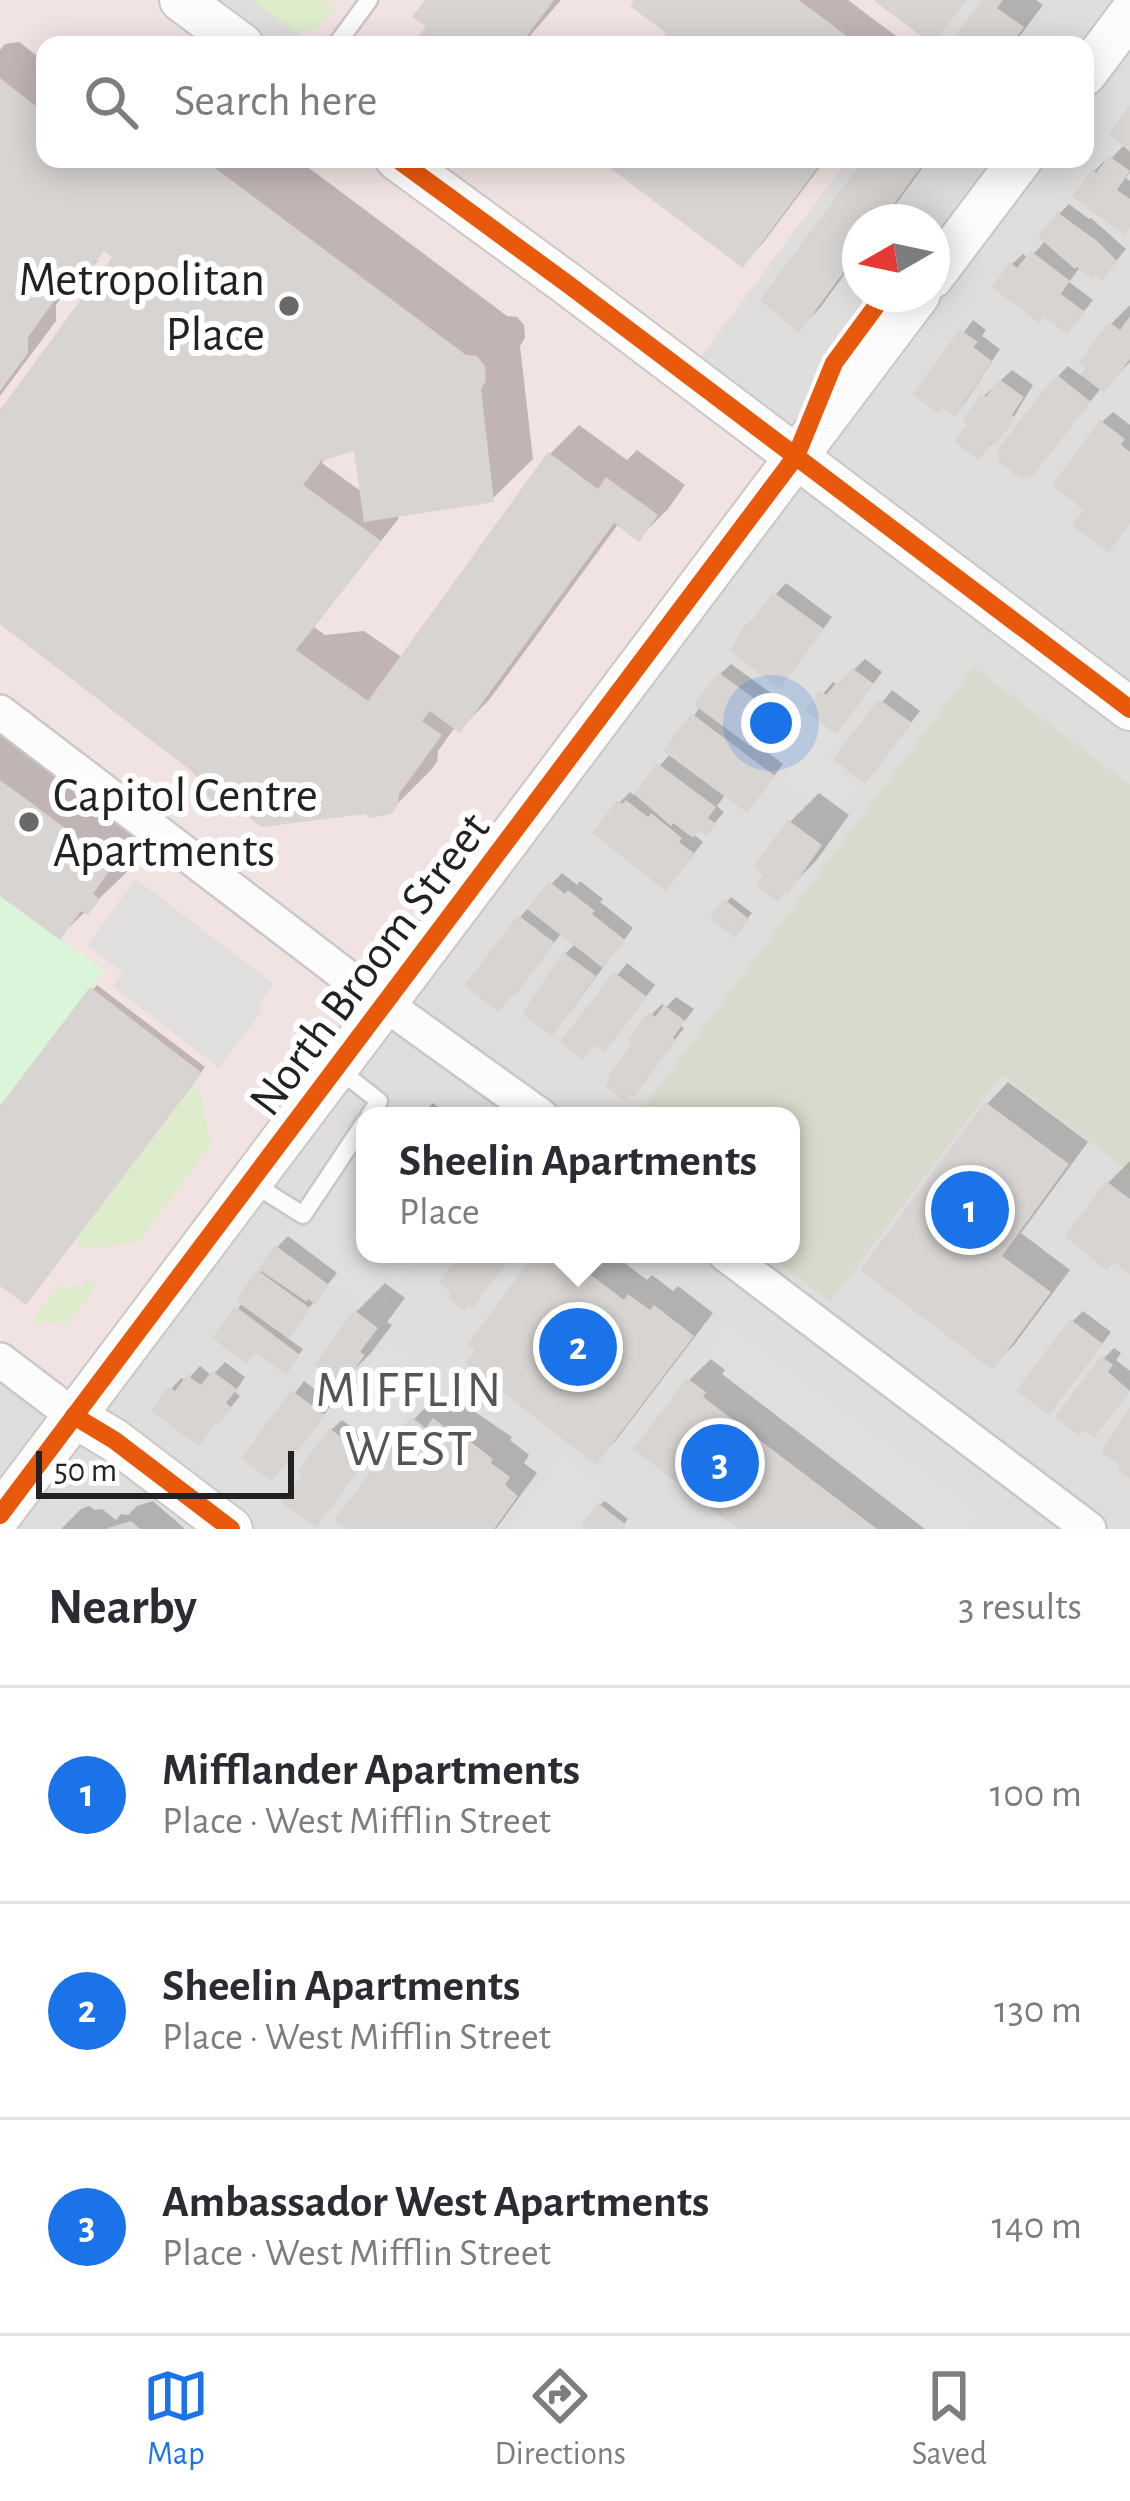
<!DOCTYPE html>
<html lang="en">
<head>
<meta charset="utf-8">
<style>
  body { margin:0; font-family:"Alegreya Sans",sans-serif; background:#f7f7f7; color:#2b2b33 }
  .compass { position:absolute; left:842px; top:204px; width:108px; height:108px; border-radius:50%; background:#fff; box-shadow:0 6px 30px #0003; rotate:261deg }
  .scale { position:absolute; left:36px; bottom:30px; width:258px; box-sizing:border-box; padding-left:12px; border:6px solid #222; border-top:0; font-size:33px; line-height:42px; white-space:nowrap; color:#222; -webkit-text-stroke:9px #fff; paint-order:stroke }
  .you { position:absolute; left:771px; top:723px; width:42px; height:42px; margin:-30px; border:9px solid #fff; border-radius:50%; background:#1a73e8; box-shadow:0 0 0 18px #1a73e833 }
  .badge { display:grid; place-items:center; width:78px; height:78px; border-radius:50%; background:#1a73e8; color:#fff; font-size:39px; font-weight:700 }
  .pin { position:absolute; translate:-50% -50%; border:6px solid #fff; box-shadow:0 3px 12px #0006 }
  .popup { position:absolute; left:356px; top:1107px; width:444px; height:156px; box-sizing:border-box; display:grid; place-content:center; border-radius:24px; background:#fff; filter:drop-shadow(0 3px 9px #0005); font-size:39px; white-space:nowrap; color:#7c7c81 }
  .popup b { font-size:45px; color:#2b2b33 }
  .popup::after { content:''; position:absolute; left:50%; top:100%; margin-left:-24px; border:24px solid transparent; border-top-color:#fff }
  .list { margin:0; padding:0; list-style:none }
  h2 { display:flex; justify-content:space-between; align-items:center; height:156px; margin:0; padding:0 48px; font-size:51px }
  h2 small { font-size:39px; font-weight:400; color:#7c7c81 }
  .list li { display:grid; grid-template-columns:78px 1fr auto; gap:36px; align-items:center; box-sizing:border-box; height:216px; padding:0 48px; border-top:3px solid #e1e1e2 }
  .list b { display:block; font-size:45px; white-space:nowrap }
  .list p { margin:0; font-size:39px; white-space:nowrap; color:#7c7c81 }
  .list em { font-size:39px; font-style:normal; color:#7c7c81 }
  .icon { flex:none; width:66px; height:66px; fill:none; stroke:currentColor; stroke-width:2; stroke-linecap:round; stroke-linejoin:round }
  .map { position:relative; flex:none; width:1130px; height:1529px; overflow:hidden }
  .search { position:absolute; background:#fff; box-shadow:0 6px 30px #0003; left:36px; right:36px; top:36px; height:132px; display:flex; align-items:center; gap:30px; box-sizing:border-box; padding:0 42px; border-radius:24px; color:#7c7c81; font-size:45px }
  .sheet { height:804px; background:#fff }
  nav { display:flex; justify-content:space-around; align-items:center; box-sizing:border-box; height:168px; border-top:3px solid #e1e1e2; background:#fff; font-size:33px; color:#7c7c81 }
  nav a { display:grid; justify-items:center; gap:6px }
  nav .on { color:#1a73e8 }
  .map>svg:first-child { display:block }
  .residential { fill:#dfdedc; fill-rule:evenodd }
  .commercial { fill:#f1e3e1 }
  .construction { fill:#d9d9cd }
  .grass { fill:#ddeccb }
  .park { fill:#daf5da }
  .parking { fill:#e0dfde }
  .shadow { fill:#0003; fill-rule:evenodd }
  .building { fill:#d7d4d2 }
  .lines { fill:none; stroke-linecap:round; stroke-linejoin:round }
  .service-casing { stroke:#c9c8c7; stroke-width:21 }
  .minor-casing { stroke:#c9c8c7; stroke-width:38 }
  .tertiary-casing { stroke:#c9c8c7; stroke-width:46 }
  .service { stroke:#fdfcfc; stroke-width:16 }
  .minor { stroke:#fdfcfc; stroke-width:33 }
  .tertiary { stroke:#fdfcfc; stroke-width:42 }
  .cycleway-casing { stroke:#fff; stroke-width:26 }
  .cycleway { stroke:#e8590c; stroke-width:18 }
  .poi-dot { fill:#6a6968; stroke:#fff; stroke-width:4.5 }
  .labels { text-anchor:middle; stroke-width:12; stroke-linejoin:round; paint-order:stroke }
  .poi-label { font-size:48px; fill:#222; stroke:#fff; text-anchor:end }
  .street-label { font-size:48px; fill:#222; stroke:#fff }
  .neighbourhood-label { font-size:51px; letter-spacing:3px; fill:#555; stroke:#fff }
</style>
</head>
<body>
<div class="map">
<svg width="1130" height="1529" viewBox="0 0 1130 1529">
  <rect width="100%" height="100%" fill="#f0eeeb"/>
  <!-- residential -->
  <g class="residential">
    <polygon points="181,0 326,0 291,45 242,45"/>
    <polygon points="967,0 1130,0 1085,45 933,45"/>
    <path d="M 1130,20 L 1130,1529 L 0,1529 L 0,1360 L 687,374 L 848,159 L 1085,159 L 1085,79 ZM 860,222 L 932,222 L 932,294 L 860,294 ZM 365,1116 L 791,1116 L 791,1254 L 365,1254 Z"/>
  </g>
  <!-- commercial -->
  <g class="commercial">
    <polygon points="0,0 181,0 242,45 45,45 45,159 848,159 688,373 796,456 74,1416 0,1360"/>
    <polygon points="326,0 967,0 933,45 291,45"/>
  </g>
  <!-- construction -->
  <polygon class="construction" points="974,667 1130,785 1130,1172 1002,1075 830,1302 767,1254 791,1254 791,1116 637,1116"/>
  <!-- grass -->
  <g class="grass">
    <polygon points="253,0 325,0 334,9 314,30 296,33"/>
    <polygon points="193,1087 200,1092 211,1144 138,1242 85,1248 75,1240"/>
    <polygon points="87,1280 96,1286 66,1326 57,1319 52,1325 45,1320 40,1326 33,1321 60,1285 68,1290 74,1283 81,1288"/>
  </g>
  <!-- park -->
  <polygon class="park" points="0,896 104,970 0,1106"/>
  <!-- parking -->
  <g class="parking">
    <polygon points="798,707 839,737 823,758 856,785 831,816 760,759"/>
    <polygon points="136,879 274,984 258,1006 263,1010 219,1068 113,986 123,973 87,945"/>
    <polygon points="366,1114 365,1178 340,1215 365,1233 365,1254 395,1254 412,1266 379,1314 277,1243"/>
    <polygon points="728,1325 977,1513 965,1529 896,1529 691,1373"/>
    <polygon points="385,1342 434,1375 383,1449 334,1416"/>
    <polygon points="562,1457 604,1489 575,1529 510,1529"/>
  </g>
  <!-- shadow -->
  <g class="shadow">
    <polygon points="429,0 561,0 522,45 426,45 430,26"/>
    <polygon points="638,0 848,0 908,45 661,45 670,32"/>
    <polygon points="985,0 1036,0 1043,5 1013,45 952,45"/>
    <path d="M 19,42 L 45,62 L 45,159 L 297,159 L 507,316 L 517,317 L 524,325 L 525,338 L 520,346 L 533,459 L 492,499 L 394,514 L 399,518 L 314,627 L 325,635 L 364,631 L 403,658 L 550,454 L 579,425 L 627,460 L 637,450 L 685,485 L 668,509 L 639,538 L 619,523 L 489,700 L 460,729 L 456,726 L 438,751 L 437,762 L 431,770 L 390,811 L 205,780 L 0,620 L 0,415 L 116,256 L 128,224 L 93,261 L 98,261 L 71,284 L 56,305 L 56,321 L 0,396 L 0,50 L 5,44 ZM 356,447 L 362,492 L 322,463 L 327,456 Z"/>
    <polygon points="1130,110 1130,172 1126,178 1130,181 1130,225 1094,171 1104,161 1107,163 1126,143"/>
    <polygon points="603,159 826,159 763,243 742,264"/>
    <polygon points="868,159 929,159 883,222 860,222 860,253 820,308 799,329"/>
    <polygon points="1069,204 1089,219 1091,218 1126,249 1112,266 1081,266 1069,282 1093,300 1077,320 1012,264 1023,254 1029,259 1046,240 1059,214"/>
    <polygon points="1130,305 1130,362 1103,389 1102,387 1040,464 1058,376 1068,366 1083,377 1111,324"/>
    <polygon points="973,320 986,330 982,336 1000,349 965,403 955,413 917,394"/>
    <polygon points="1012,370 1033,385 1006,430 989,446 984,396"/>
    <polygon points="1113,412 1130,425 1130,523 1088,509 1102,422"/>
    <polygon points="786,583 832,617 790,674 733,650 748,625"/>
    <polygon points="865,659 882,672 846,720 809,710 833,682 838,685"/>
    <polygon points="731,664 782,701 751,740 783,764 757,799 726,794 717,806 724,812 707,832 700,827 693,834 703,842 676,876 620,802 630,792 634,795 671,753 720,674"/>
    <polygon points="892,690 920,711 876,769 837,759"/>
    <polygon points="0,711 152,823 130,853 138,857 128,871 60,936 0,892"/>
    <polygon points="819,793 849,815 816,861 787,890 790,822"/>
    <polygon points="562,873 577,885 580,881 603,899 600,902 633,928 562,1022 565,954 576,943 562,932 525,982 520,917"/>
    <polygon points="731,897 752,913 735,934 714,917"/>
    <polygon points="627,963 655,985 614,1038 596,1042 565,1041"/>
    <polygon points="97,985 205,1067 30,1297 0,1282 0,1110"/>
    <polygon points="676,997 694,1009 681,1026 684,1028 643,1083 652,1014 662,1004 666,1007"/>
    <polygon points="1008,1082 1088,1142 1021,1233 1070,1270 1014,1345 993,1366 864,1270 987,1104"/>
    <polygon points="433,1103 449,1116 420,1116"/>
    <polygon points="1130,1161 1130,1271 1108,1183"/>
    <polygon points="288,1236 337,1273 286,1337 303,1349 290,1367 256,1349 216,1337 243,1302 240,1301 277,1247"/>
    <polygon points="537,1254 613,1254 647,1280 652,1275 673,1291 678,1286 713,1313 617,1439 596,1461"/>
    <polygon points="385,1283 405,1298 387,1322 392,1325 370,1354 341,1383 356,1312"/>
    <polygon points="1083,1311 1111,1332 1059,1401 1073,1321"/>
    <polygon points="1114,1348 1121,1353 1116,1360 1130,1371 1130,1390 1104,1424 1104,1358"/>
    <polygon points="711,1359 725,1370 722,1374 925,1529 743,1529 637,1448 689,1380"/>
    <polygon points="225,1362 245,1377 235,1392 240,1396 219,1422 171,1389 181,1378 186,1381 200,1366 212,1376"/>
    <polygon points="304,1381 333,1403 298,1450 246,1458"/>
    <polygon points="435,1398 448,1407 456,1399 512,1437 510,1440 529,1455 524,1463 537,1473 496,1529 351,1529 414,1419"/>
    <polygon points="342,1420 376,1445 326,1513 331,1430"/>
    <polygon points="153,1501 185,1529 61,1529 81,1509 89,1506 94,1510 102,1509 116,1520 121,1514 128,1515 137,1506"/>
    <polygon points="605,1501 628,1519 620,1529 600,1505"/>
  </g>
  <!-- building -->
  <g class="building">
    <polygon points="425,0 554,0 520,45 421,45 415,40 426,26 412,17"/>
    <polygon points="634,0 799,0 859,45 657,45 666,33 630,6"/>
    <polygon points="873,0 967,0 933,45"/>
    <polygon points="982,0 1003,0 997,8 1024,27 1011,45 949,45"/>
    <polygon points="0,78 45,113 45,159 203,159 466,355 477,356 485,366 486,381 481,389 494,502 364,522 354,451 321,461 303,485 381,541 296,650 368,701 548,452 598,489 606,477 658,515 639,542 614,523 460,733 430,711 422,721 442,735 399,794 398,805 391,814 370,818 365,814 262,827 232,806 213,802 207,796 202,782 190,770 0,624 0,410 112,257 104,251 78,285 62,290 28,337 28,353 0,391"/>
    <polygon points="1130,105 1130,152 1109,134"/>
    <polygon points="1109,156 1130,171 1117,190 1130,199 1130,228 1124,235 1072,196 1092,169 1096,173"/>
    <polygon points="598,159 824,159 743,268"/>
    <polygon points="864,159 927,159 881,222 860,222 860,250 799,333 760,300"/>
    <polygon points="1057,212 1097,241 1117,261 1102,281 1096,276 1093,279 1077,267 1075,269 1038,237"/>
    <polygon points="1031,251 1070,281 1061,294 1085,312 1067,334 1044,317 1039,323 992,287 1010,262 1017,268"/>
    <polygon points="1130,316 1130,359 1104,393 1081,375 1085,368 1078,363 1109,322 1120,330"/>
    <polygon points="960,329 978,342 973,347 992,361 955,417 942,408 939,413 912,395"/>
    <polygon points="1056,374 1091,402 1030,479 1026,475 1022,480 997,460 1000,455 996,452"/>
    <polygon points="999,379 1024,397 1012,415 1015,417 996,444 992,442 979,460 954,442 967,424 962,421 981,394 986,397"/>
    <polygon points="1100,420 1125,439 1121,445 1130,452 1130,524 1108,553 1072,525 1084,510 1052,485"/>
    <polygon points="773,592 824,629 780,689 730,651 745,624 748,626"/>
    <polygon points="852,668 874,684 836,734 805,711 820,690 826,695 836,683 839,685"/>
    <polygon points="718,672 774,713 750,746 694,705"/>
    <polygon points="879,699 912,723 865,784 833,759"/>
    <polygon points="691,713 775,776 747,813 663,751"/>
    <polygon points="657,763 716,807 708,818 716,824 707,836 699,830 693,838 673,823 671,826 634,794"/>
    <polygon points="0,780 114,864 93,894 100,899 88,915 81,911 60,940 0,896"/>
    <polygon points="617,800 622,804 626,800 648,817 651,813 682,838 679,842 695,854 666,891 592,833"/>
    <polygon points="788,820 822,845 788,894 784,892 778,902 756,885 763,875 753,867"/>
    <polygon points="549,881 565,894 568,890 595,911 592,914 625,940 603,968 527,909"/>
    <polygon points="724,899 749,919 735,938 710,918"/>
    <polygon points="518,915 555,943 515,996 512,994 499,1012 464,986"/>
    <polygon points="563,952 596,976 552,1036 522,1014"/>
    <polygon points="614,972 647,997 604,1053 594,1045 583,1060 560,1042"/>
    <polygon points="90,987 202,1073 26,1305 0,1286 0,1106"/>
    <polygon points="664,1005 685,1021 673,1038 676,1040 633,1098 630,1095 625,1101 605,1086 610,1080 607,1078 631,1045 627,1041 644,1017 650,1012 655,1017"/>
    <polygon points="985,1102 1069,1164 1002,1256 1051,1292 993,1370 860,1270"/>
    <polygon points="1106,1181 1130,1199 1130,1275 1114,1262 1107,1271 1065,1236"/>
    <polygon points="275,1245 329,1285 316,1305 308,1299 307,1302 258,1269"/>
    <polygon points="460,1254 513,1254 472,1309 469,1306 465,1312 448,1299 451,1293 438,1283"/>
    <polygon points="534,1254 587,1254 596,1261 587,1272 624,1300 628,1294 650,1310 654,1305 694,1336 596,1465 465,1363 475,1350 468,1344"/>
    <polygon points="257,1270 310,1308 289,1339 236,1301"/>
    <polygon points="235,1306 300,1355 286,1375 256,1352 247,1364 212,1338"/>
    <polygon points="354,1310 378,1328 360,1352 365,1355 341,1387 315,1364"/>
    <polygon points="1070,1319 1103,1344 1049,1415 1016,1391"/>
    <polygon points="1101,1356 1113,1365 1108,1372 1130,1391 1094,1438 1083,1430 1078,1435 1055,1417"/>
    <polygon points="212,1371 237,1389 226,1403 232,1408 219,1425 215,1423 199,1446 151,1411 168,1387 175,1391 187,1375 201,1385"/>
    <polygon points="687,1378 706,1392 703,1397 877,1529 738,1529 633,1449"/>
    <polygon points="291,1390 325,1415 288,1465 286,1463 272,1481 241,1459"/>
    <polygon points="1130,1407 1130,1479 1118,1470 1121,1466 1101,1452"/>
    <polygon points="411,1417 426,1428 433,1418 453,1433 455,1430 493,1459 491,1463 510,1477 505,1485 518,1496 494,1529 346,1529 334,1521"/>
    <polygon points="329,1428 368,1457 316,1528 281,1502 302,1474 298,1471"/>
    <polygon points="598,1503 626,1525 622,1529 586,1529 581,1526"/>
    <polygon points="131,1521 140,1529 109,1529 108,1528"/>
  </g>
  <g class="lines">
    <!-- service casing -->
    <g class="service-casing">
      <g id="service">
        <polyline points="336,45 369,0"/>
        <polyline points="338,1069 379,1101 369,1116"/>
        <polyline points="252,1183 303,1215 365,1122"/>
      </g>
    </g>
    <!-- minor casing -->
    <g class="minor-casing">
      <g id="minor">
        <polyline points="0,712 346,976 541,1116"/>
        <polyline points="725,1254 1089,1529"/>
        <polyline points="0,1360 74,1416"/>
      </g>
    </g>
    <!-- tertiary casing -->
    <g class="tertiary-casing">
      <g id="tertiary">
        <polyline points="181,0 242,45"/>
        <polyline points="1085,74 1130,14"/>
        <polyline points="397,159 569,285 1130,709"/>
        <polyline points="932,277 1021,159"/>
        <polyline points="74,1416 114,1440 231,1529"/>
        <polyline points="0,1515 919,294"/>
      </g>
    </g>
    <!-- service -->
    <use href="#service" class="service"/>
    <!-- minor -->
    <use href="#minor" class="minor"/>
    <!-- tertiary -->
    <use href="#tertiary" class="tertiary"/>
    <!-- cycleway casing -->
    <g class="cycleway-casing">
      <g id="cycleway">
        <polyline points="397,159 569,285 1130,709"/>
        <polyline points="74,1416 114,1440 231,1529"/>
        <polyline points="0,1515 796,456 834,363 885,294"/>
      </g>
    </g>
    <!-- cycleway -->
    <use href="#cycleway" class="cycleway"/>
  </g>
  <!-- markers -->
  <g class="poi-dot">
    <circle cx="289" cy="306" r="12"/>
    <circle cx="29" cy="822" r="12"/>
  </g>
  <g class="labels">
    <!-- poi labels -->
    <g class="poi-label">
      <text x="265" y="295">Metropolitan<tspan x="265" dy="55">Place</tspan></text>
      <text x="53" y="811" text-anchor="start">Capitol Centre<tspan x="53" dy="55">Apartments</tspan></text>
    </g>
    <!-- street labels -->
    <g class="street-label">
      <text transform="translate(368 963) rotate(-53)" y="17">North Broom Street</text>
    </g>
    <!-- neighbourhood labels -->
    <g class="neighbourhood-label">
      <text x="410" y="1406">MIFFLIN<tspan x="410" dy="59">WEST</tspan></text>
    </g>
  </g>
</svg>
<svg class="compass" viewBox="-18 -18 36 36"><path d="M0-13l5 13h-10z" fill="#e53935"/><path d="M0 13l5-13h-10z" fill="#7c7c81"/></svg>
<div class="scale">50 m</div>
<div class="you"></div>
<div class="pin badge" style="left:970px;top:1210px">1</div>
<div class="pin badge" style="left:578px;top:1347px">2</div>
<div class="popup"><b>Sheelin Apartments</b>Place</div>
<div class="pin badge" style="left:720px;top:1463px">3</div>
<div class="search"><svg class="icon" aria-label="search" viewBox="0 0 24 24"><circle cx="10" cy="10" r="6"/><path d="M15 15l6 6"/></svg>Search here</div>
</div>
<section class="sheet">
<h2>Nearby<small>3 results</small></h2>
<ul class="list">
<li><span class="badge">1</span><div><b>Mifflander Apartments</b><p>Place · West Mifflin Street</p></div><em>100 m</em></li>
<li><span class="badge">2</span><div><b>Sheelin Apartments</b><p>Place · West Mifflin Street</p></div><em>130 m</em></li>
<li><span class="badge">3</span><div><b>Ambassador West Apartments</b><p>Place · West Mifflin Street</p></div><em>140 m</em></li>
</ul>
</section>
<nav>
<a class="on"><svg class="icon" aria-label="map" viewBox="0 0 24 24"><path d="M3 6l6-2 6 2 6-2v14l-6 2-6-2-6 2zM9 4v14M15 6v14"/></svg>Map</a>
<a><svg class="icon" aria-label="directions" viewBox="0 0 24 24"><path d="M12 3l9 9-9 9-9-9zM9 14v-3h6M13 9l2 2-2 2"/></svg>Directions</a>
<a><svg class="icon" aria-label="saved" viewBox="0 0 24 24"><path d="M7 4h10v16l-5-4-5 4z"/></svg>Saved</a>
</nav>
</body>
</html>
